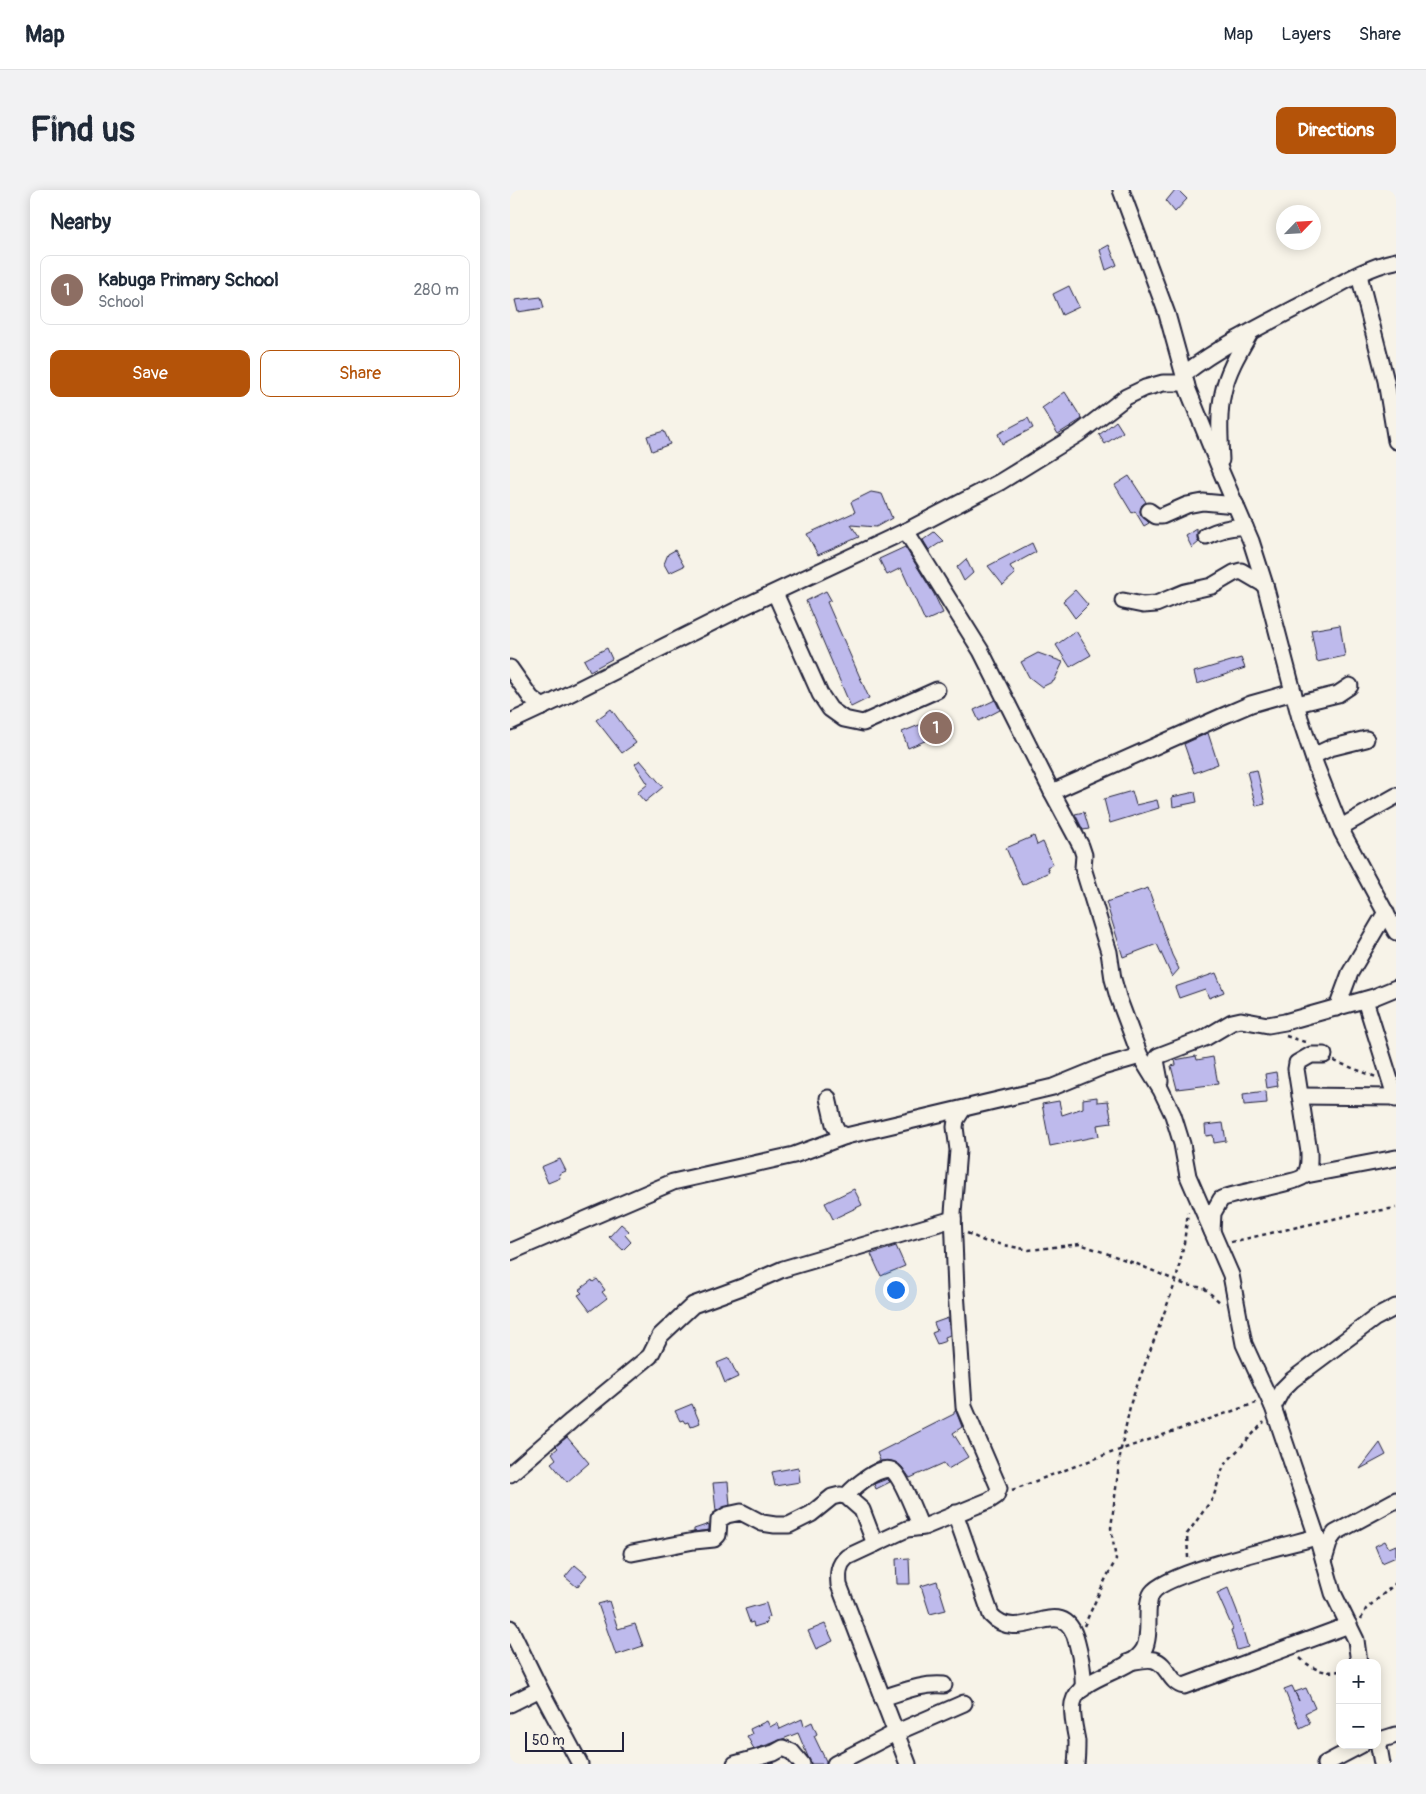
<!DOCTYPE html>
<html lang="en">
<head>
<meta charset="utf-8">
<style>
  body { margin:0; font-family:Pangolin,sans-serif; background:#f2f2f3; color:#1f2937 }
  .controls { position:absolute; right:15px; bottom:15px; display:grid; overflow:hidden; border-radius:10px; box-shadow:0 2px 12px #0003 }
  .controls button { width:45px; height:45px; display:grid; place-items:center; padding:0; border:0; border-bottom:1px solid #e0e1e3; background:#fff; color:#1f2937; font:25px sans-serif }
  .compass { position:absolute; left:766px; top:15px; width:45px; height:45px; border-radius:50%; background:#fff; box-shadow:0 2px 12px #0003; rotate:65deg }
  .scale { position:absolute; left:15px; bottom:12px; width:99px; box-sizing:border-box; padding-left:5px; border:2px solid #22223b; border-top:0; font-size:14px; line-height:18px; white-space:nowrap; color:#22223b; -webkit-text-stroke:4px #f7f3e8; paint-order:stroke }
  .you { position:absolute; left:385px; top:1099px; width:18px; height:18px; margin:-12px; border:4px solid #fff; border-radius:50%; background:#1a73e8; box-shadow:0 0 0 8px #1a73e833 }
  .badge { display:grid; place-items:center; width:32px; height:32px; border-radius:50%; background:#b45309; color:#fff; font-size:16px; font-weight:700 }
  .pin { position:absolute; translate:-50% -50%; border:2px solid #fff; box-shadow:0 1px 5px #0006 }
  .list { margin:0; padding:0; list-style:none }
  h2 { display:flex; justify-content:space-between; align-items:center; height:65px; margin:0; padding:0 20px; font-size:21px }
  h2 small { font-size:16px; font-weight:400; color:#747a83 }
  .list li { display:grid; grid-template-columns:32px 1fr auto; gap:15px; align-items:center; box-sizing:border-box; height:70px; margin:0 10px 10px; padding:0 10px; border:1px solid #e0e1e3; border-radius:10px }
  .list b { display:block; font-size:19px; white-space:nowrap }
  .list p { margin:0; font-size:16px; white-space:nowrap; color:#747a83 }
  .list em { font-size:16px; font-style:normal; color:#747a83 }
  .actions { display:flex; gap:10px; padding:15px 20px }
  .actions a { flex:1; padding:11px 0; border:1px solid #b45309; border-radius:10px; text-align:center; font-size:18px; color:#b45309 }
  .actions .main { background:#b45309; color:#fff }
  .map { position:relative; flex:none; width:886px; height:1574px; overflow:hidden; border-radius:10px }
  header { display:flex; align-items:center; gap:30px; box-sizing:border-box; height:70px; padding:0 25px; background:#fff; border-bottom:1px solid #e0e1e3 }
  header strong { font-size:24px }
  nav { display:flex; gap:28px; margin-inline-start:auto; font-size:18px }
  .intro { display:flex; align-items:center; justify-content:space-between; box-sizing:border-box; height:120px; padding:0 30px }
  h1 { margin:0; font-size:35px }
  .button { padding:12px 22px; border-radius:10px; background:#b45309; color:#fff; font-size:18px; font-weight:700 }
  main { display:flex; gap:30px; padding:0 30px }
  aside { flex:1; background:#fff; border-radius:10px; box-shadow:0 2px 12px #0003 }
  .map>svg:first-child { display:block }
  .building { fill:#bebaec; stroke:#22223b }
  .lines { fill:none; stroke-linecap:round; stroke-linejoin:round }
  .street-casing { stroke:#22223b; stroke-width:19 }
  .path { stroke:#22223b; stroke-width:2.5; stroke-dasharray:4 4; stroke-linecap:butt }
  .street { stroke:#f7f3e8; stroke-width:15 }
</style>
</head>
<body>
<header>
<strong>Map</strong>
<nav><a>Map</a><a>Layers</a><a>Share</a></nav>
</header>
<div class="intro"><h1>Find us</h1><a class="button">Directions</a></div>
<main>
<aside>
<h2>Nearby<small></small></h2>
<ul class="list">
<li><span class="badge" style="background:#8d6e63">1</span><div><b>Kabuga Primary School</b><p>School</p></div><em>280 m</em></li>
</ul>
<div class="actions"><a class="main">Save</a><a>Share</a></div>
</aside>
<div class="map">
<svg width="886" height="1574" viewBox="0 0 886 1574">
  <rect width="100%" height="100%" fill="#f7f3e8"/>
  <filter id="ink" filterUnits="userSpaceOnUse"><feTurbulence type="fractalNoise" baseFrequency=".02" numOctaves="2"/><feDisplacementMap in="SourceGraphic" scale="10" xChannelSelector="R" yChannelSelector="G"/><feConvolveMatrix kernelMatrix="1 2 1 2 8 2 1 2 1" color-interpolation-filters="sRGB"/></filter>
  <g filter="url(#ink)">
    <!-- building -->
    <g class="building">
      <polygon points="665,0 668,0 677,9 665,22 656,11"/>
      <polygon points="599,55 607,75 596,80 590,60"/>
      <polygon points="559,96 569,117 552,125 543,104"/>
      <polygon points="31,107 34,118 8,122 5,110"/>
      <polygon points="555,202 572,229 548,244 532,218"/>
      <polygon points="518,228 523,238 492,254 488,244"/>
      <polygon points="606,231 613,242 595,254 589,245"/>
      <polygon points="154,241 160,254 142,261 137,246"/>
      <polygon points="619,286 636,312 632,315 630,321 631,325 639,333 634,336 625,321 622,323 605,295"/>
      <polygon points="361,302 372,304 382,328 366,337 341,335 349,347 308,365 297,344 345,322 341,312"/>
      <polygon points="687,339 687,349 689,352 682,358 676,346"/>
      <polygon points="424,342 433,351 419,360 413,350"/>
      <polygon points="522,353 526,362 500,376 505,384 493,395 478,376"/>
      <polygon points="395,357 424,404 433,423 415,431 391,378 377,385 369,369"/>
      <polygon points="165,360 174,376 159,383 154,374 158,364"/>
      <polygon points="456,369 463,383 454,391 447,377"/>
      <polygon points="565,400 578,415 565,428 553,411"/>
      <polygon points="316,401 321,410 317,412 359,508 341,517 296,411"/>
      <polygon points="830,435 835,466 807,472 801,440"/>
      <polygon points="566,441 581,465 560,477 546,455"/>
      <polygon points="97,458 102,469 80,481 74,470"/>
      <polygon points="528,463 553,472 544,491 532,497 519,487 511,472"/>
      <polygon points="731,468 735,478 687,494 684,482"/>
      <polygon points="485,510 490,520 469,531 464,520"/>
      <polygon points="101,519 126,553 112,563 86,530"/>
      <polygon points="434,525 441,540 398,558 392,542"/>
      <polygon points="698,543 708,574 684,583 674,554"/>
      <polygon points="130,570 153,597 135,612 127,603 138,594 125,574"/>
      <polygon points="747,580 755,614 746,616 737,582"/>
      <polygon points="622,601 626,615 647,610 649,618 600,633 594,609"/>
      <polygon points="685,602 687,612 663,617 662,607"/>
      <polygon points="574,622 579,639 573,640 565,624"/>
      <polygon points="524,646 527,655 533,652 543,674 537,677 539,682 512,695 496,658"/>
      <polygon points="638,698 662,765 669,779 662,787 647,754 613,767 596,712"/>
      <polygon points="706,783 714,802 699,808 695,799 669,808 665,797"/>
      <polygon points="686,866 687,870 703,867 708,894 667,899 661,876 666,875 665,870"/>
      <polygon points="766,882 768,896 757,898 755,884"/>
      <polygon points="756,901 757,913 734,915 733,904"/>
      <polygon points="587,907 587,912 598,911 602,933 587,935 589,946 540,956 532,914 549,911 552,925 573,918 573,909"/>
      <polygon points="713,933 716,951 704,953 703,945 696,946 695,935"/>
      <polygon points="50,969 56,981 49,984 50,988 38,993 31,977"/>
      <polygon points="344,999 352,1015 323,1029 315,1013"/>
      <polygon points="111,1034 119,1041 115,1045 121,1052 113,1060 99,1047"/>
      <polygon points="386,1056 395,1076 371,1086 361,1064"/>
      <polygon points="87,1089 95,1100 92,1102 97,1108 80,1121 68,1105 72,1103 69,1100 82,1090 83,1092"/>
      <polygon points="438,1128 440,1145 435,1147 436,1151 427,1154 422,1143 427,1141 424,1133"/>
      <polygon points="219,1168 228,1187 215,1193 207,1173"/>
      <polygon points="182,1214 190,1233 180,1237 178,1232 175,1233 173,1230 170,1231 165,1221"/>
      <polygon points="446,1221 452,1237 443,1243 458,1267 438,1279 434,1273 400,1288 392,1277 381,1271 371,1271 357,1277 370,1270 367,1263 444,1224 444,1222"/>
      <polygon points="57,1247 79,1273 57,1292 41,1273 46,1269 42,1263 48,1258 46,1256"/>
      <polygon points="870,1253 876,1265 850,1279"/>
      <polygon points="288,1277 290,1292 265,1296 262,1282"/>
      <polygon points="377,1289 380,1292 366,1299 364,1294"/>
      <polygon points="218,1292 220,1315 206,1321 203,1293"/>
      <polygon points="199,1334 199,1340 184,1342 184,1339"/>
      <polygon points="875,1351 879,1358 886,1355 886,1367 872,1373 865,1356"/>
      <polygon points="399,1368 400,1394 387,1394 386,1369"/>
      <polygon points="65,1375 77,1385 67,1397 55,1387"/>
      <polygon points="427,1391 436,1420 420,1424 411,1396"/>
      <polygon points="718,1398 727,1421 738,1457 727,1460 721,1440 723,1439 707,1403"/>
      <polygon points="99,1411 108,1439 125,1434 133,1456 106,1465 88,1414"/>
      <polygon points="256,1413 260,1427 256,1428 257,1433 244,1437 243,1432 240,1433 235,1419"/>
      <polygon points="315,1434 323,1451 306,1459 298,1441"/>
      <polygon points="782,1496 789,1511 785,1502 796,1498 805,1518 795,1523 800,1533 790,1538 774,1499"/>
      <polygon points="292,1529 294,1536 302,1532 307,1544 304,1546 316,1571 316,1574 301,1574 288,1543 260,1554 244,1559 237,1546 242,1544 240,1539 257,1531 260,1537 267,1533 270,1539"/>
    </g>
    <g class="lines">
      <!-- street casing -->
      <g class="street-casing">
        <g id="street">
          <polyline points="611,0 657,124 678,200 710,279 741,351 755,395 790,528 806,576 832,642 886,742"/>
          <polyline points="849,85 876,191 886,251"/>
          <path d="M 674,184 C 713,154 759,132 803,109 C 829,95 856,77 886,71"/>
          <path d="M 711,270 C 710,249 708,224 713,203 C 717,182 729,162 740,143"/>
          <polyline points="639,321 646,326 652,326 677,315 693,312 726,315"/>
          <polyline points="396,341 471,461 542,602 571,656 574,665 573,678 599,762 603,789 608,807 630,866 651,900 663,925 672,954 678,986 721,1085 734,1154 763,1217 807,1347 823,1403 846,1450 849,1473"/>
          <path d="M 696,346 C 709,340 721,336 735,337"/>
          <polyline points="265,403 310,504 320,519 334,529 353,533 427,500"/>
          <polyline points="613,411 633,415 646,414 675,402 702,396 724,383 731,381 755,395"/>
          <polyline points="0,478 21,508 33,517"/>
          <polyline points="787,514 828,504 840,496"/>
          <polyline points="0,532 45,511 229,419 402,338 490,292 568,244 616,207 635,198 653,193 676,193"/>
          <polyline points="803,566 820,558 856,549"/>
          <polyline points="542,602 713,526 741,514 783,502"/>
          <polyline points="831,637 886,606"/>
          <polyline points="855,810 886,909"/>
          <polyline points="827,818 840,783 876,722"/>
          <polyline points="650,891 646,870 648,866 695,848 722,832 731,830 758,835 775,832 864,807 886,798"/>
          <polyline points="790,906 885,907"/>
          <polyline points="318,908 324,934 328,942 336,946 543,897 592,877 630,866"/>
          <polyline points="796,985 886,968"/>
          <path d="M 702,1041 L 703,1023 L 711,1009 C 726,1002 790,993 795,985 C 800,978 799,970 799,962 L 786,879 L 787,873 L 801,865 L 814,865"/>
          <polyline points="0,1062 163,992 284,965 336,946"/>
          <polyline points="763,1217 772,1200 782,1190 865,1128 886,1117"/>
          <polyline points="0,1284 61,1231 140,1166 150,1146 183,1115 232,1097 273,1079 443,1029"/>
          <path d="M 336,1306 C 344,1297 374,1270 385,1283 C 394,1293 405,1324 411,1337"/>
          <path d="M 445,1323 L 481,1425 C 511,1458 554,1398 567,1453 C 571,1469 574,1482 573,1499"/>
          <polyline points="122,1363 184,1351 204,1349 208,1345 209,1330 217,1325 231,1322 252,1333 265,1335 279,1335 301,1324 322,1307 330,1305 336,1306 352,1320 365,1354"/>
          <polyline points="814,1370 820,1350 825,1343 886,1310"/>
          <polyline points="0,1438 30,1499 70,1574"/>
          <path d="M 619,1472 C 626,1471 637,1468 644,1470 C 658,1474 659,1493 674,1496 L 839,1435"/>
          <path d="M 372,1508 C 392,1502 412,1493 434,1495"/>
          <polyline points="0,1514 30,1499"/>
          <polyline points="867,1551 886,1545"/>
          <polyline points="868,1551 872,1574"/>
          <polyline points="225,1574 264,1563 273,1558 282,1562 292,1574"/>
          <polyline points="325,1574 385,1543 454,1513"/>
          <path d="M 398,1574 L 329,1395 C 328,1383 328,1375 337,1367 L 397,1339 L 414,1337 L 480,1310 L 486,1306 L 489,1298 L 454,1217 L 446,1101 L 443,1023 L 448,960 L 445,937 L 446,930 L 453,919"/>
          <path d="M 566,1574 C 567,1566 567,1559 567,1551 C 565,1539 561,1525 563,1513 C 569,1485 621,1483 634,1459 C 642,1444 634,1415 642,1403 C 656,1382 778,1355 807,1347"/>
          <polyline points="815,1574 851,1555"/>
        </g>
      </g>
      <!-- path -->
      <g class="path">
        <polyline points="776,846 795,852"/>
        <polyline points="824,871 866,887"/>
        <polyline points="457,1043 474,1051 519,1060 570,1054 627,1074 676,1095 694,1098 712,1114"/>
        <polyline points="721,1052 841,1025 886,1018"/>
        <polyline points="502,1300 592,1266 746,1213"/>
        <polyline points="678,1368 677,1344 703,1308 714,1275 754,1232"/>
        <polyline points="851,1429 856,1419 886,1393"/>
        <polyline points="574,1436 596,1388 606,1370 601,1338 611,1259 621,1212 666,1091 674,1053 678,1022"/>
        <path d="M 790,1468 C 802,1479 814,1484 830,1481"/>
      </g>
      <!-- street -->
      <use href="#street" class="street"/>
    </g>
  </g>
</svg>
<div class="controls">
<button>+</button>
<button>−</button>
</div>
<svg class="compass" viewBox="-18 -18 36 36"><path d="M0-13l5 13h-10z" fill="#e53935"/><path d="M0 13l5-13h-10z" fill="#747a83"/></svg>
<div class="scale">50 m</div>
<div class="you"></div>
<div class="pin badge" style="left:426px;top:538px;background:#8d6e63">1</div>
</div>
</main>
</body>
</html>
